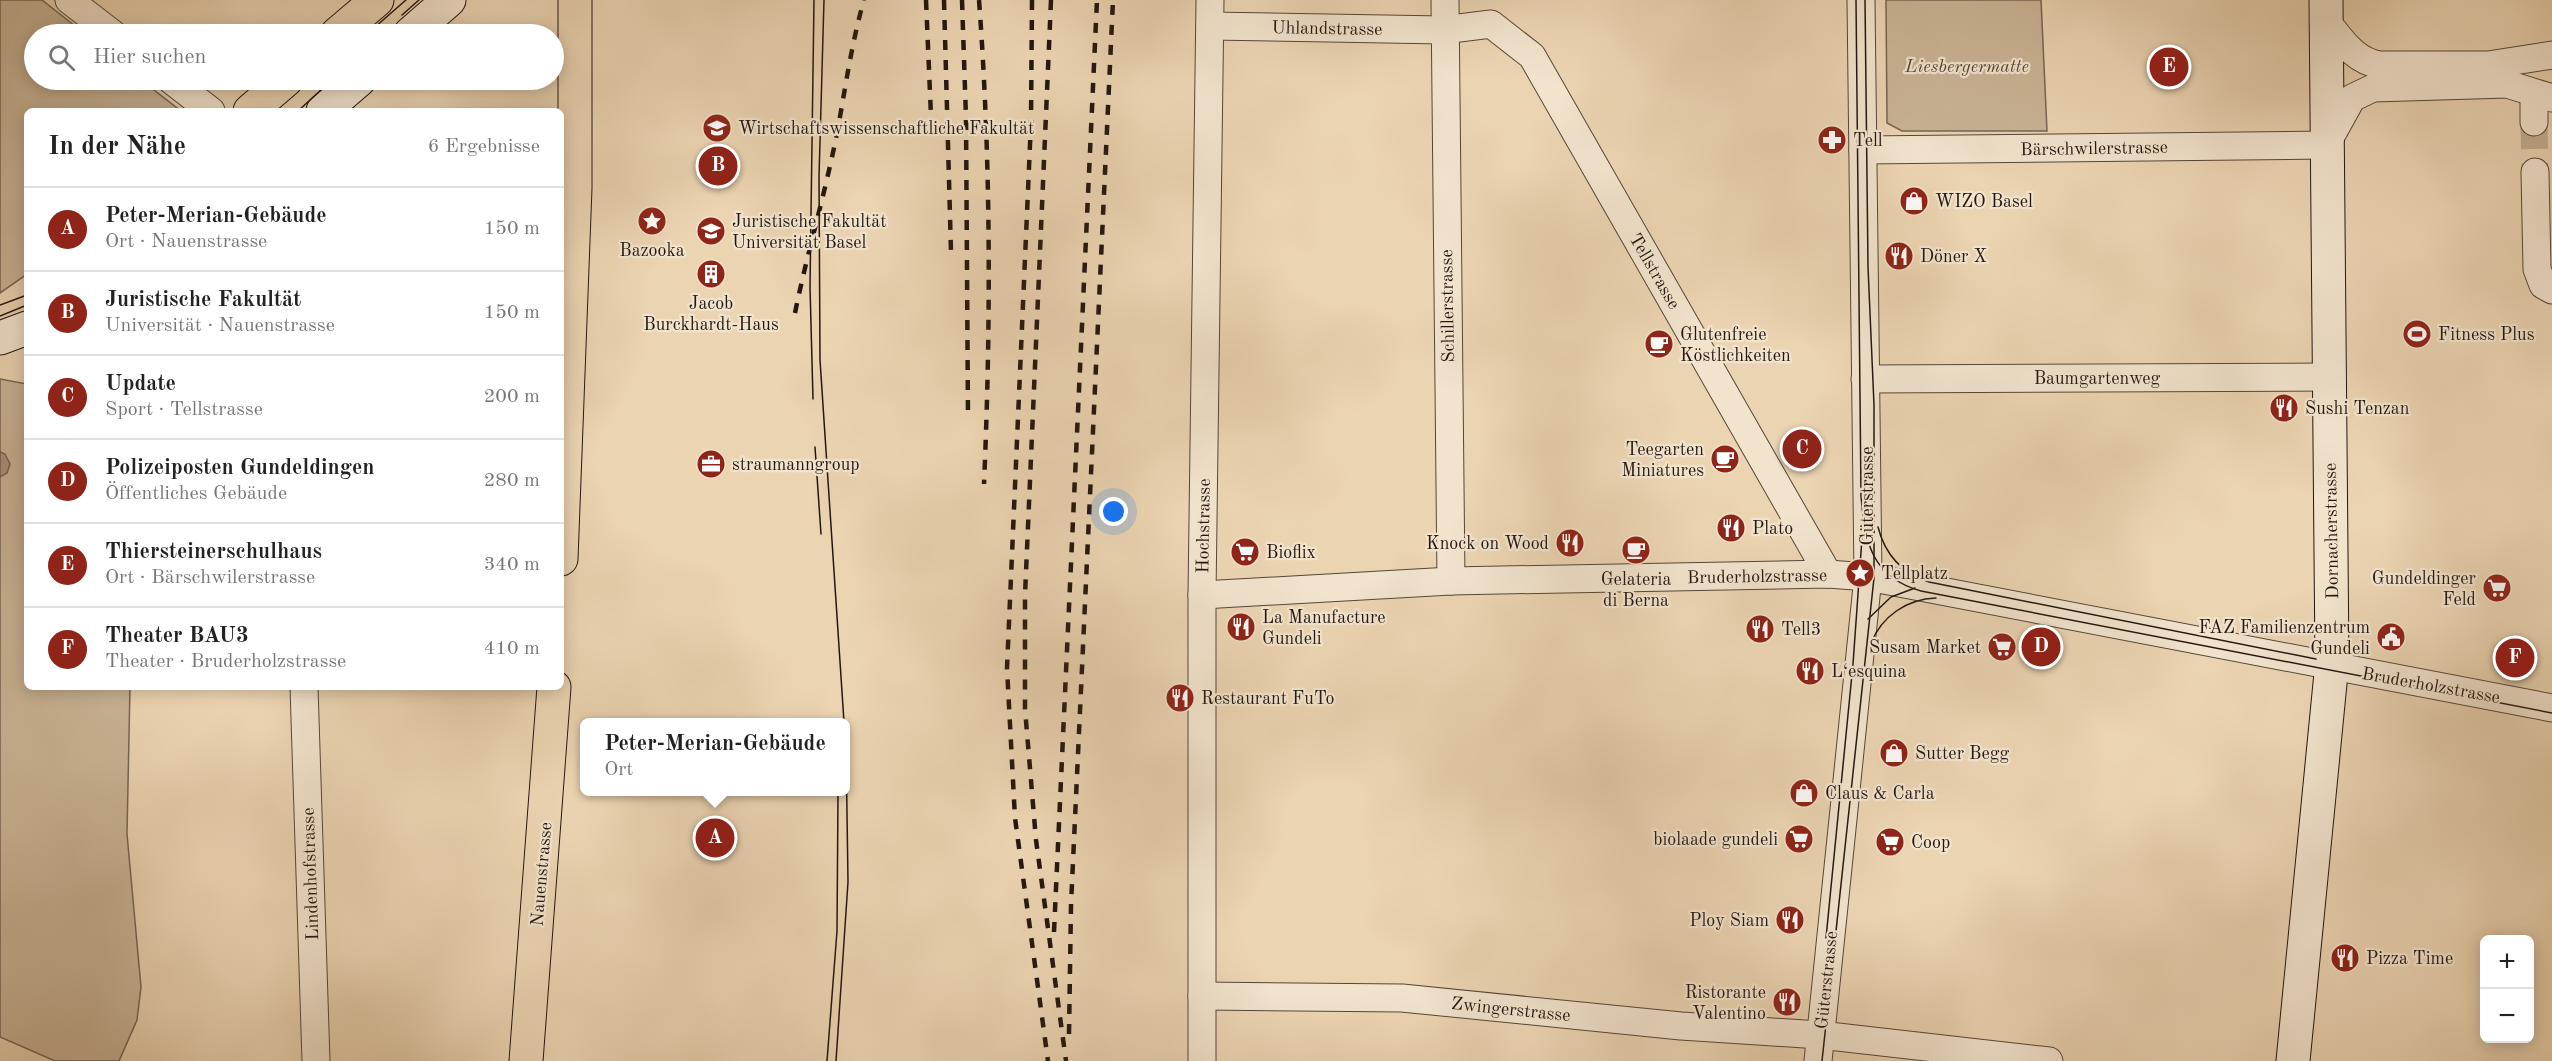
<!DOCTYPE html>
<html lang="de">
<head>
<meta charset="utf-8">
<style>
  body { margin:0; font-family:"Old Standard TT",serif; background:#f6f6f6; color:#222 }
  .controls { position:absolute; right:18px; bottom:18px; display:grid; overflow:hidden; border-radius:9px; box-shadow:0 3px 15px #0003 }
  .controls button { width:54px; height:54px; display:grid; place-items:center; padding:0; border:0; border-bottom:2px solid #e0e0e0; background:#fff; color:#222; font:30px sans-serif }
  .you { position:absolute; left:1114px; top:512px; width:21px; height:21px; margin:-15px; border:4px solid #fff; border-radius:50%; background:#1a73e8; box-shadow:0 0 0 9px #1a73e833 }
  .badge { display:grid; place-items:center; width:39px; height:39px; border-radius:50%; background:#8f2418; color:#fff; font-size:20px; font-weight:700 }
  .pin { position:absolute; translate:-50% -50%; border:3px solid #fff; box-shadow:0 2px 6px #0006 }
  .popup { position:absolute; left:580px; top:718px; width:270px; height:78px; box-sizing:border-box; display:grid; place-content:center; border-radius:9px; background:#fff; filter:drop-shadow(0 2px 4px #0005); font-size:20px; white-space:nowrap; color:#767676 }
  .popup b { font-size:22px; color:#222 }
  .popup::after { content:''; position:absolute; left:50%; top:100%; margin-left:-12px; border:12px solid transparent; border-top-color:#fff }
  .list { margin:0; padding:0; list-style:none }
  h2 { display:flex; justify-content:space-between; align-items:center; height:78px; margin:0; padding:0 24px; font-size:26px }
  h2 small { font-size:20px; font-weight:400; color:#767676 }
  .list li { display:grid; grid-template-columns:39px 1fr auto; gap:18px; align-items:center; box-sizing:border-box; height:84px; padding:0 24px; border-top:2px solid #e0e0e0 }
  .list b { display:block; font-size:22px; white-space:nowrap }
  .list p { margin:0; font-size:20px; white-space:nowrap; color:#767676 }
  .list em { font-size:20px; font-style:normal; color:#767676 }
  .icon { flex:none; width:33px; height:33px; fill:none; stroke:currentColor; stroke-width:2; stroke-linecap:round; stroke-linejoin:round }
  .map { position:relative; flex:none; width:2552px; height:1061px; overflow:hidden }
  .search { position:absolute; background:#fff; box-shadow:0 3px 15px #0003; left:24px; top:24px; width:540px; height:66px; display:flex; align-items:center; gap:15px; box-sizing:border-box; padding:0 21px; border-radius:33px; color:#767676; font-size:22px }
  .panel { position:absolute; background:#fff; box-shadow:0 3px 15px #0003; left:24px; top:108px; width:540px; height:582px; border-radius:9px }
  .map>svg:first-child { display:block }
  .green { fill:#c9b496; stroke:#766553; stroke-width:1.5 }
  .water { fill:#a7937b; stroke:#736150; stroke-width:1.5 }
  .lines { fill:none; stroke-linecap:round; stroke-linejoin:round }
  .street-tunnel { stroke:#c3ae92; stroke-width:27; stroke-dasharray:27 14; stroke-linecap:butt }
  .street-casing { stroke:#564638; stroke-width:29 }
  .secondary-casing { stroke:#241610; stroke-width:35 }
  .primary-casing { stroke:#241610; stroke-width:35 }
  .street { stroke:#f2e3cd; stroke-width:27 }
  .secondary { stroke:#f2e3cd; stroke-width:33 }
  .primary { stroke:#ebd4b2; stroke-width:33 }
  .tram { stroke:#241610; stroke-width:1.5 }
  .rail { stroke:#241610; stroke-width:4.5; stroke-dasharray:10 10; stroke-linecap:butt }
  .labels { text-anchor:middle; stroke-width:4.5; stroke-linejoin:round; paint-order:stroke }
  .street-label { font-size:18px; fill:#241610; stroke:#f2e3cd }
  .park-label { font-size:18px; font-style:italic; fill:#564538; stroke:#f2e3cd }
  .poi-label { font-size:18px; fill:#241610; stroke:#f2e3cd; text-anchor:start }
</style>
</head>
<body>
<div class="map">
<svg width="2552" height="1061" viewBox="0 0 2552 1061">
  <rect width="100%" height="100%" fill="#ebd4b2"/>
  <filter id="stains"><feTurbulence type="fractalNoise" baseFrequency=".00333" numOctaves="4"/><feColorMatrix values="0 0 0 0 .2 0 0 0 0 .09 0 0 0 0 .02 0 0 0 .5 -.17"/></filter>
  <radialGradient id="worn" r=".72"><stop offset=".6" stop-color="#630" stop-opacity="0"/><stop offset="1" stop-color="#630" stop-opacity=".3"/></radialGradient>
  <!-- green -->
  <g class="green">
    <polygon points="0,0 42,0 85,34 34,34 34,80 141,80 181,111 27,111 27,274 0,293"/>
    <polygon points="1886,0 2041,0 2047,131 1902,131 1887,123"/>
    <polygon points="0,379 27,384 27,687 130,687 127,834 141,987 137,1020 119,1061 55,1061 0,1037"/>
  </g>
  <!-- water -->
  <polygon class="water" points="0,452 5,454 10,464 7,473 0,477"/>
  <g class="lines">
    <!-- street-tunnel -->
    <polyline class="street-tunnel" points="2534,122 2535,172"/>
    <!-- street casing -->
    <g class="street-casing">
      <g id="street">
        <polyline points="69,0 113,34"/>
        <polyline points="1445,0 1451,581"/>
        <path d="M 2326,21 C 2342,40 2354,61 2380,65 L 2488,65 L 2552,55"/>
        <polyline points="1210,26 1443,30 1491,24 1532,56 1828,574"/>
        <polyline points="171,80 211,111"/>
        <polyline points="2534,122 2534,93"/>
        <polyline points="1863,150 2326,145 2352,98 2373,88 2507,84 2552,98"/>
        <polyline points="2535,172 2537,269 2543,285 2552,290"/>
        <polyline points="1865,379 2329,377"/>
        <polyline points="1202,595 1451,581 1828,574 1868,577 2552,708"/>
        <polyline points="304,687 316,1061"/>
        <polyline points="1202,996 1402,998 1681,1026 1820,1035 2049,1061"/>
        <polyline points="1202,1061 1202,595 1210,0"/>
        <polyline points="1818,1061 1868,577 1861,0"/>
      </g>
    </g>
    <!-- secondary casing -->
    <g class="secondary-casing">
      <g id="secondary">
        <polyline points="410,34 449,0"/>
        <polyline points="323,111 359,80"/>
        <polyline points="0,338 27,328"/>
        <polyline points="2293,1061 2332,663 2326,0"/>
      </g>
    </g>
    <!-- primary casing -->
    <g class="primary-casing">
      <g id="primary">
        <polyline points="337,34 377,0"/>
        <polyline points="250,111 286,80"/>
        <polyline points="561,559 575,188 575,0"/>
        <polyline points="526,1061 554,687"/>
      </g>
    </g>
    <!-- street -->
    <use href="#street" class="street"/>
    <!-- secondary -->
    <use href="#secondary" class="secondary"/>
    <!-- primary -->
    <use href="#primary" class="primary"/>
    <!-- tram -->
    <g class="tram">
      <polyline points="824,0 819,177 820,360 844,722"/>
      <path d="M 1856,0 L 1861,496 C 1865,542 1871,577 1921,591 L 2552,713"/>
      <polyline points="402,15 419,0"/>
      <polyline points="367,34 406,0"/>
      <polyline points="298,111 332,80"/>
      <polyline points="0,305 27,295"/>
      <polyline points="0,316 27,305"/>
      <polyline points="813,399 810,287 814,0"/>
      <polyline points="815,447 821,534"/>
      <path d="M 1878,527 C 1885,555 1902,573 1929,582 L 2316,659"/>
      <polyline points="1868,619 1891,597 1915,588"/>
      <path d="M 1871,643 C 1882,616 1907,599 1936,598"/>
      <polyline points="1826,938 1853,664 1862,538"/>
      <polyline points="827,1061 837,931 838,792"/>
      <polyline points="836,1061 848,882 846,744"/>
      <polyline points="1822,1061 1874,578 1874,405 1868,267 1865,0"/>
    </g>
    <!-- rail -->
    <g class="rail">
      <polyline points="926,0 931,116"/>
      <polyline points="944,0 951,252"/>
      <polyline points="962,0 966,118 968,419"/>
      <path d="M 979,0 C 991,161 991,323 984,484"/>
      <polyline points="1032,0 1031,122 1007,668 1015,818 1048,1061"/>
      <polyline points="1051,0 1025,595 1025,709 1036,840 1066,1061"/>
      <path d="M 795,313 C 805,263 819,215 830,166 C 843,111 848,55 864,0"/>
      <polyline points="1054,932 1097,0"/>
      <polyline points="1069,1034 1071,905 1113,0"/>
    </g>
  </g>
  <!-- icons -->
  <defs>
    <g id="university-disc" transform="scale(1.5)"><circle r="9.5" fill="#8f2418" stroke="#f2e3cd"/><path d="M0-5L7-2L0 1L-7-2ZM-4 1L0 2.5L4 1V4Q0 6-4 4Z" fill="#fff"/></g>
    <g id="pharmacy-disc" transform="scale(1.5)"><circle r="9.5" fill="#8f2418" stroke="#f2e3cd"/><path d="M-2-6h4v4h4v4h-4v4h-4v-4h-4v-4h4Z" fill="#fff"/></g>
    <g id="shop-disc" transform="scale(1.5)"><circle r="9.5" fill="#8f2418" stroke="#f2e3cd"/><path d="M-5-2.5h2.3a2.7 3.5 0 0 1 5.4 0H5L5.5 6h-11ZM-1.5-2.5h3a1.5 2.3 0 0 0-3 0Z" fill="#fff"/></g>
    <g id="sight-disc" transform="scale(1.5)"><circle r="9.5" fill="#8f2418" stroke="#f2e3cd"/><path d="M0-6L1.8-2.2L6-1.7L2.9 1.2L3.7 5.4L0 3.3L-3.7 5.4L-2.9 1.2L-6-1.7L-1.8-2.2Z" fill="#fff"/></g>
    <g id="restaurant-disc" transform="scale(1.5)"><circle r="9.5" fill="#8f2418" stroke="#f2e3cd"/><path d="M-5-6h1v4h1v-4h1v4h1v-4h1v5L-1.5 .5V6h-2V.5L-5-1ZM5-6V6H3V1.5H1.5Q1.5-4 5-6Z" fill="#fff"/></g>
    <g id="building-disc" transform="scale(1.5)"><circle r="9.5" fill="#8f2418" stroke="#f2e3cd"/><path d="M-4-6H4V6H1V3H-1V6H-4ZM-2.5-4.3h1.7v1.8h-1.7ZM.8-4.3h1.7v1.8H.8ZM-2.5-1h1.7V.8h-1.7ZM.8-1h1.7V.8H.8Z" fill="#fff"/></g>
    <g id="stadium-disc" transform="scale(1.5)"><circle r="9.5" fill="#8f2418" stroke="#f2e3cd"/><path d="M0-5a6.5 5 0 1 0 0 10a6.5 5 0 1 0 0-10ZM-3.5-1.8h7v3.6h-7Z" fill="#fff"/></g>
    <g id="cafe-disc" transform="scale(1.5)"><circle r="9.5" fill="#8f2418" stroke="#f2e3cd"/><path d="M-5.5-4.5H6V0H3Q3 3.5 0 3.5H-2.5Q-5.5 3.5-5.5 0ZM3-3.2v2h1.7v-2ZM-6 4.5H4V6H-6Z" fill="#fff"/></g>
    <g id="office-disc" transform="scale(1.5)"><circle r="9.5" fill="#8f2418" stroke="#f2e3cd"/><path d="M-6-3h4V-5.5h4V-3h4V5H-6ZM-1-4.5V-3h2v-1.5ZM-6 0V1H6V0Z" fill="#fff"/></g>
    <g id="supermarket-disc" transform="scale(1.5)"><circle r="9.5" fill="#8f2418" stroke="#f2e3cd"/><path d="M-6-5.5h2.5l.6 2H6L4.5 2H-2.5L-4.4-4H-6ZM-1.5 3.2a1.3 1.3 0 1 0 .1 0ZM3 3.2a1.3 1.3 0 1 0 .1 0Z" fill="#fff"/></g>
    <g id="civic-disc" transform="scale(1.5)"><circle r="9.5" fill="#8f2418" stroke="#f2e3cd"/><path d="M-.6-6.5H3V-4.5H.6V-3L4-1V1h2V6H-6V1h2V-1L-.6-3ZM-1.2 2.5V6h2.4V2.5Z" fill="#fff"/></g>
  </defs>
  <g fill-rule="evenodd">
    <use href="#university-disc" x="717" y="128"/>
    <use href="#pharmacy-disc" x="1832" y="140"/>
    <use href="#shop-disc" x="1914" y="201"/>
    <use href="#sight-disc" x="652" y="221"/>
    <use href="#university-disc" x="711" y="231"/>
    <use href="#restaurant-disc" x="1899" y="256"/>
    <use href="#building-disc" x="711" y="274"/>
    <use href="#stadium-disc" x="2417" y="334"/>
    <use href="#cafe-disc" x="1659" y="344"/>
    <use href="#restaurant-disc" x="2284" y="408"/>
    <use href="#cafe-disc" x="1725" y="459"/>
    <use href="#office-disc" x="711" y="464"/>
    <use href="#restaurant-disc" x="1731" y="528"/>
    <use href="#restaurant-disc" x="1570" y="543"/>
    <use href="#cafe-disc" x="1636" y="550"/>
    <use href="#supermarket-disc" x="1245" y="552"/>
    <use href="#sight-disc" x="1860" y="573"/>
    <use href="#supermarket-disc" x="2497" y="588"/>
    <use href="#restaurant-disc" x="1241" y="627"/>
    <use href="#restaurant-disc" x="1760" y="629"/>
    <use href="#civic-disc" x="2391" y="637"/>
    <use href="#supermarket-disc" x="2002" y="647"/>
    <use href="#restaurant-disc" x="1810" y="671"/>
    <use href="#restaurant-disc" x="1180" y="698"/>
    <use href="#shop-disc" x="1894" y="753"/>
    <use href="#shop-disc" x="1804" y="793"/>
    <use href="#supermarket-disc" x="1799" y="839"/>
    <use href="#supermarket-disc" x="1890" y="842"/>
    <use href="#restaurant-disc" x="1790" y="920"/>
    <use href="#restaurant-disc" x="2345" y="958"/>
    <use href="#restaurant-disc" x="1787" y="1002"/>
  </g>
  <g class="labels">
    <!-- street labels -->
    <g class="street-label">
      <text transform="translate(1327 28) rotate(1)" y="6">Uhlandstrasse</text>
      <text transform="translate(2094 148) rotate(-1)" y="6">Bärschwilerstrasse</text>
      <text transform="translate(1655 271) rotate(60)" y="6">Tellstrasse</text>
      <text transform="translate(1447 306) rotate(-91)" y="6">Schillerstrasse</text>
      <text x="2097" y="384">Baumgartenweg</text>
      <text transform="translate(1867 496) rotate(-90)" y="6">Güterstrasse</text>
      <text transform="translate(1203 526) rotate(-89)" y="6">Hochstrasse</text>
      <text transform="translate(2331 531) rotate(-91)" y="6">Dornacherstrasse</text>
      <text transform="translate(1757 576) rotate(-1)" y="6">Bruderholzstrasse</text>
      <text transform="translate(2431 685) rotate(10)" y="6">Bruderholzstrasse</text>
      <text transform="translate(310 874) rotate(-92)" y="6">Lindenhofstrasse</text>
      <text transform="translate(541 874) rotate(-85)" y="6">Nauenstrasse</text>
      <text transform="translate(1826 980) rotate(-84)" y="6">Güterstrasse</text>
      <text transform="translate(1511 1009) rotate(6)" y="6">Zwingerstrasse</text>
    </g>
    <!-- park labels -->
    <g class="park-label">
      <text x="1967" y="72">Liesbergermatte</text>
    </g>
    <!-- poi labels -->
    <g class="poi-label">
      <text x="738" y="134">Wirtschaftswissenschaftliche Fakultät</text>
      <text x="1853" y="146">Tell</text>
      <text x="1935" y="207">WIZO Basel</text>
      <text x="732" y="227">Juristische Fakultät<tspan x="732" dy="21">Universität Basel</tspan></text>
      <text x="652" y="256" text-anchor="middle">Bazooka</text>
      <text x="1920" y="262">Döner X</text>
      <text x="711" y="309" text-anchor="middle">Jacob<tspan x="711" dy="21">Burckhardt-Haus</tspan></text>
      <text x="1680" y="340">Glutenfreie<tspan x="1680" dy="21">Köstlichkeiten</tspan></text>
      <text x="2438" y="340">Fitness Plus</text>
      <text x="2305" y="414">Sushi Tenzan</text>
      <text x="1704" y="455" text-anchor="end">Teegarten<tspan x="1704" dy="21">Miniatures</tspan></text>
      <text x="732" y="470">straumanngroup</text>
      <text x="1752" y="534">Plato</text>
      <text x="1549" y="549" text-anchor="end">Knock on Wood</text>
      <text x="1266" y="558">Bioflix</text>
      <text x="1881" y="579">Tellplatz</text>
      <text x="2476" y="584" text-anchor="end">Gundeldinger<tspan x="2476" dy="21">Feld</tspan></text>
      <text x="1636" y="585" text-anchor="middle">Gelateria<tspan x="1636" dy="21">di Berna</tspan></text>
      <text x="1262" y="623">La Manufacture<tspan x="1262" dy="21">Gundeli</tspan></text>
      <text x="2370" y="633" text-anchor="end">FAZ Familienzentrum<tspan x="2370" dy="21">Gundeli</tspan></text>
      <text x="1781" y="635">Tell3</text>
      <text x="1981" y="653" text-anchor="end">Susam Market</text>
      <text x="1831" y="677">L‘esquina</text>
      <text x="1201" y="704">Restaurant FuTo</text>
      <text x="1915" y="759">Sutter Begg</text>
      <text x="1825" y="799">Claus &amp; Carla</text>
      <text x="1778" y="845" text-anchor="end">biolaade gundeli</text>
      <text x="1911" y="848">Coop</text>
      <text x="1769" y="926" text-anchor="end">Ploy Siam</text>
      <text x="2366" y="964">Pizza Time</text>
      <text x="1766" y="998" text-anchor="end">Ristorante<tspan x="1766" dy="21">Valentino</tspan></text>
    </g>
  </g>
  <rect width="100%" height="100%" filter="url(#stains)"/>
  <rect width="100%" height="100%" fill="url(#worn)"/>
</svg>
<div class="controls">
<button>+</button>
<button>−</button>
</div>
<div class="you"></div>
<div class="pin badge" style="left:715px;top:838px">A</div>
<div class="popup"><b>Peter-Merian-Gebäude</b>Ort</div>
<div class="pin badge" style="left:718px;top:166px">B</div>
<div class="pin badge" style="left:1802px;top:449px">C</div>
<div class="pin badge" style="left:2041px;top:647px">D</div>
<div class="pin badge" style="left:2169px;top:67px">E</div>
<div class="pin badge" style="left:2515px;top:658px">F</div>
<div class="search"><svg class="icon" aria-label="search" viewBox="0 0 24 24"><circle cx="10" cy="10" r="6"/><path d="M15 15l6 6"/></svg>Hier suchen</div>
<section class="panel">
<h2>In der Nähe<small>6 Ergebnisse</small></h2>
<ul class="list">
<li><span class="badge">A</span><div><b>Peter-Merian-Gebäude</b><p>Ort · Nauenstrasse</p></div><em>150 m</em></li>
<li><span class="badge">B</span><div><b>Juristische Fakultät</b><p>Universität · Nauenstrasse</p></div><em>150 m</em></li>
<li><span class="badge">C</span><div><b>Update</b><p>Sport · Tellstrasse</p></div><em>200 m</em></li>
<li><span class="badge">D</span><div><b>Polizeiposten Gundeldingen</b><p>Öffentliches Gebäude</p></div><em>280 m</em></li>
<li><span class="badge">E</span><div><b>Thiersteinerschulhaus</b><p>Ort · Bärschwilerstrasse</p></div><em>340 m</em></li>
<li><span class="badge">F</span><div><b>Theater BAU3</b><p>Theater · Bruderholzstrasse</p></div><em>410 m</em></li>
</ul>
</section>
</div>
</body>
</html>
